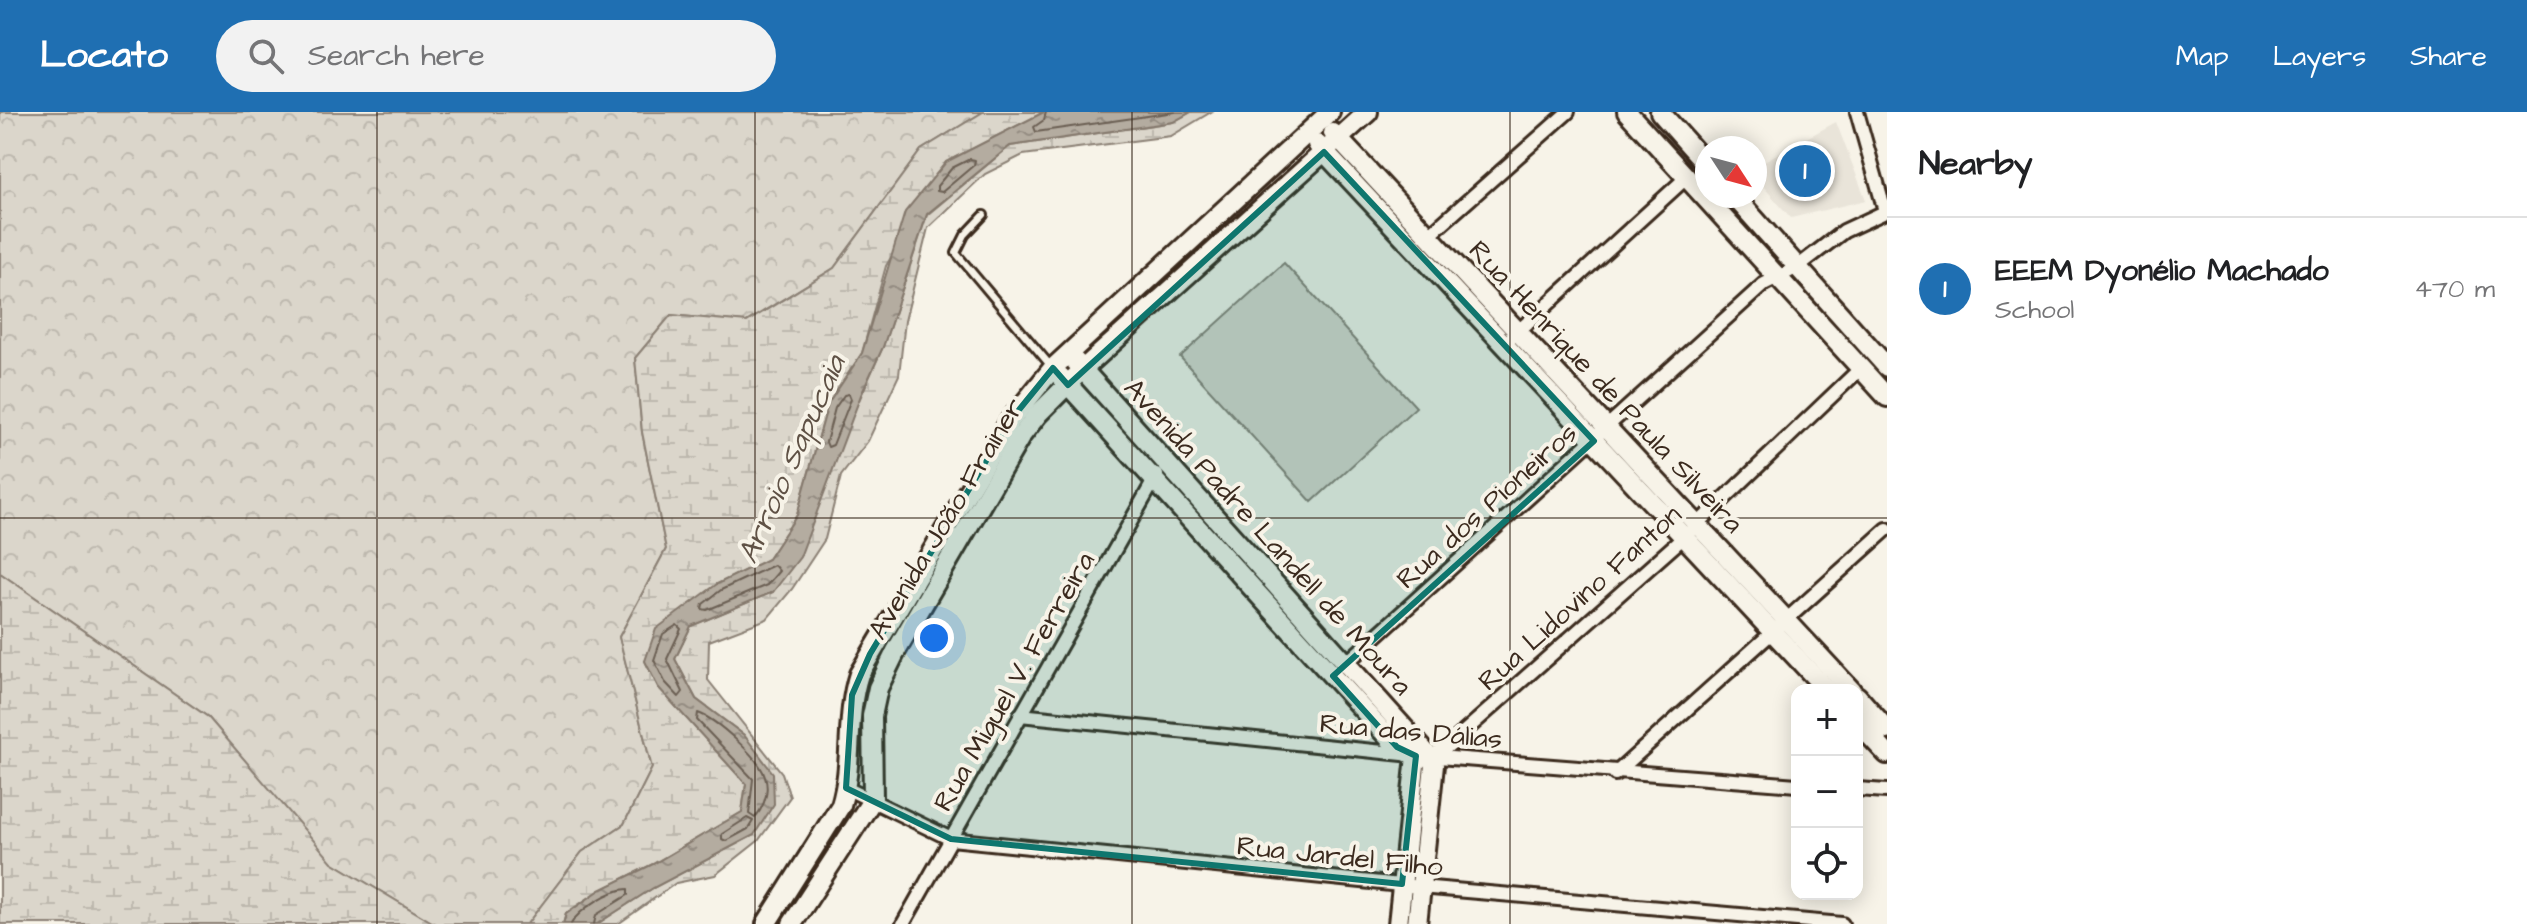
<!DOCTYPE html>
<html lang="en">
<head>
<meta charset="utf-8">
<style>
  body { margin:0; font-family:"Architects Daughter",sans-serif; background:#f2f2f2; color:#202124 }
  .controls { position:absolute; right:24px; bottom:24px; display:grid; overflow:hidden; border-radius:16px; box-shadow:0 4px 20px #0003 }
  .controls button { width:72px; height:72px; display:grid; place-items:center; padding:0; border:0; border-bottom:2px solid #e0e0e0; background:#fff; color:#202124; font:40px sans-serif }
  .compass { position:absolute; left:1695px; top:24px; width:72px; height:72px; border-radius:50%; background:#fff; box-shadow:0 4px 20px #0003; rotate:126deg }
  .you { position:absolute; left:934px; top:526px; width:28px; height:28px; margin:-20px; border:6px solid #fff; border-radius:50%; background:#1a73e8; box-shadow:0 0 0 12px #1a73e833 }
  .badge { display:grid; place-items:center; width:52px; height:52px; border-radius:50%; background:#1f6fb2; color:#fff; font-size:26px; font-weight:700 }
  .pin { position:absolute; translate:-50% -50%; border:4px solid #fff; box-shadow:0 2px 8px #0006 }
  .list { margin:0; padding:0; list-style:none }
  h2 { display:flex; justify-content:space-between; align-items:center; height:104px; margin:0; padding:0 32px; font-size:34px }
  h2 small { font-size:26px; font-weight:400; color:#757577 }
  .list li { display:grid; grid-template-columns:52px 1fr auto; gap:24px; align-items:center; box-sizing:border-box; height:144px; padding:0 32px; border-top:2px solid #e0e0e0 }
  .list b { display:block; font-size:30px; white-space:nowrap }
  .list p { margin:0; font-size:26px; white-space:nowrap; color:#757577 }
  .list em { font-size:26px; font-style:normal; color:#757577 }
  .icon { flex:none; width:44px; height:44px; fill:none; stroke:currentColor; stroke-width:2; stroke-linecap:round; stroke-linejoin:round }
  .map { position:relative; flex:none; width:1887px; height:812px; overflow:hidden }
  header { display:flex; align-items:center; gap:48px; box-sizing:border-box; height:112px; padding:0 40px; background:#1f6fb2; color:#fff }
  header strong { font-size:38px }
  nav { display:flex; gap:44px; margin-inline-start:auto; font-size:28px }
  .search { width:560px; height:72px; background:#f2f2f2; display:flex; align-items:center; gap:20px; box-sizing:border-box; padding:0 28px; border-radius:44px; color:#757577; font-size:30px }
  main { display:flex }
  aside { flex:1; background:#fff }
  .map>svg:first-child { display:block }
  .built { fill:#e9e4d9 }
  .forest { fill:url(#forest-crowns); stroke:#8b8074; stroke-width:2 }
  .wetland { fill:url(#wetland-marsh); stroke:#8b8074; stroke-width:2 }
  .garden { fill:#dbd6cb; stroke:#8b8074; stroke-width:2 }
  .water { fill:url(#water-ripples); stroke:#84786c; stroke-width:2 }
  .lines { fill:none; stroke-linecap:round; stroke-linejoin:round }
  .shore { stroke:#6b5e52; stroke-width:2 }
  .lane-casing { stroke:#3b2a1e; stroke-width:12 }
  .street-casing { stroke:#3b2a1e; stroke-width:18 }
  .secondary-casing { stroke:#3b2a1e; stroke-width:24 }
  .lane { stroke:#f7f3e8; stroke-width:6 }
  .street { stroke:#f7f3e8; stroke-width:12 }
  .secondary { stroke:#f7f3e8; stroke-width:18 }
  .marked { fill:#0f766e; fill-opacity:0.2; stroke:#0f766e; stroke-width:6; stroke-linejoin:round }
  .grid { fill:none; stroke:#3b2a1e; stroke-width:2; stroke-opacity:0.55 }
  .labels { text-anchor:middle; stroke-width:8; stroke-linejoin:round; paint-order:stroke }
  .street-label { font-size:28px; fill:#3b2a1e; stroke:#f7f3e8 }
  .water-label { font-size:30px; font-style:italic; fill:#5f5145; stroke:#f7f3e8 }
</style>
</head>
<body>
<header>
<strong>Locato</strong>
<div class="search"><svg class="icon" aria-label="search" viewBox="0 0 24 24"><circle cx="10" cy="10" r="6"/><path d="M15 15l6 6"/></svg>Search here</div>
<nav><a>Map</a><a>Layers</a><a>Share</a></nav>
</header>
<main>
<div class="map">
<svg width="1887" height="812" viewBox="0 0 1887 812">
  <defs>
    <pattern id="forest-crowns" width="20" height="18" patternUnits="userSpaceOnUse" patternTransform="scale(2)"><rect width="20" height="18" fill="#dbd6cb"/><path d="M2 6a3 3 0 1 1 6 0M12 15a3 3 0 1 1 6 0" fill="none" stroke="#bdb8ae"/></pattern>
    <pattern id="wetland-marsh" width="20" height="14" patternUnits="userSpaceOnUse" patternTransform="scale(2)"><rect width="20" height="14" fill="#dbd6cb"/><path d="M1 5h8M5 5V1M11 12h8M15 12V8" fill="none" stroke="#bdb8ae"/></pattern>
    <pattern id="water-ripples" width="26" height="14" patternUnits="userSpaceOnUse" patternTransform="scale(2)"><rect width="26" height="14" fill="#b4aca0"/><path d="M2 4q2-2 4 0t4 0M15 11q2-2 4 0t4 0" fill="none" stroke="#948c82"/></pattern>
  </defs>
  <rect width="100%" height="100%" fill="#f7f3e8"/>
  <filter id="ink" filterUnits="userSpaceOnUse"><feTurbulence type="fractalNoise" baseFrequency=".0125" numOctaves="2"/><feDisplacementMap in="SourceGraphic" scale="16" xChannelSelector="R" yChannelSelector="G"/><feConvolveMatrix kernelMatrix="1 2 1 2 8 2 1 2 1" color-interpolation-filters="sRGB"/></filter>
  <g filter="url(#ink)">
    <!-- built -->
    <polygon class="built" points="1836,10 1866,88 1791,106 1755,65 1755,54"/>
    <!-- forest -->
    <polygon class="forest" points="0,0 983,0 921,38 834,156 746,210 671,203 635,246 642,320 666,437 619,525 652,656 624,712 582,740 527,812 435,812 330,749 208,605 0,461"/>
    <!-- wetland -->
    <g class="wetland">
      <polygon points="983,0 1044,0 946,50 886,154 862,241 828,292 797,403 768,447 717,472 645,549 658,575 746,672 742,700 653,752 600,778 566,801 563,812 527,812 582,740 624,712 652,656 619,525 666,437 642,320 635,246 671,203 747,210 834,156 921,38"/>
      <polygon points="1191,0 1211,0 1171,24 1023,43 985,62 928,116 905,209 899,263 868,329 841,364 825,427 792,477 767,507 709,529 708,568 782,661 790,685 758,729 715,763 676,771 618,812 597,812 653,776 754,723 744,623 696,587 675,547 691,514 773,480 883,235 927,103 1010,34 1173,10"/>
      <polygon points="0,461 208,605 332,750 435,812 0,812"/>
    </g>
    <!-- garden -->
    <polygon class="garden" points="1284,151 1416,295 1312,390 1180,245"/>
    <!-- water -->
    <polygon class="water" points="1044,0 1191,0 1173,10 1010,34 927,102 883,235 861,283 800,445 773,480 691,514 675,547 696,587 744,623 773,661 774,692 754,723 653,776 597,812 563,812 566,802 600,778 653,752 742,700 746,672 658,575 645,549 656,517 717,472 768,447 797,403 828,292 862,241 905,100 946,50"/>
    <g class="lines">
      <!-- shore -->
      <g class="shore">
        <polyline points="1046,0 1044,8 1034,15 1036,20 1175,0"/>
        <polygon points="970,47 975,48 974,53 942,80 937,79 937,74 952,56"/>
        <polygon points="849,282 851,287 833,333 828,335 826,330 835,296 844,283"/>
        <polygon points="774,453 779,459 767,473 707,498 702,497 703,492 721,478"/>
        <polygon points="677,513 681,517 667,547 683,580 679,585 665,570 654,548 663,522"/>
        <path d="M 698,601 C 716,607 760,646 765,665 C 770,680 764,694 755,706 L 749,702 L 753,667 L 697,608 Z"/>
        <polygon points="747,706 753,709 748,717 726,729 722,727 722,722"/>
        <path d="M 571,812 C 579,797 612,777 628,777 L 628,783 L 596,803 L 594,812"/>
      </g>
      <!-- lane casing -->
      <g class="lane-casing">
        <polyline id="lane" points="984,103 965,123 956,141 1050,253"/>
      </g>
      <!-- street casing -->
      <g class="street-casing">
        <g id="street">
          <polyline points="1857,0 1885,99"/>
          <polyline points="1428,124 1568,0"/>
          <polyline points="1512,225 1687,65"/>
          <polyline points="1343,554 1764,172 1796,156 1844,119 1887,99"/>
          <polyline points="1020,603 1403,642"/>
          <polyline points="1425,644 1797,673"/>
          <polyline points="1430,644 1447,635 1684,425 1861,256"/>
          <polyline points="1615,662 1887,417"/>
          <polyline points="846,676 951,727 1420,775 1842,812"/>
          <polyline points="1857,677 1887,679"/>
          <polyline points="903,812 1157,363"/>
        </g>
      </g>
      <!-- secondary casing -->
      <g class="secondary-casing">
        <g id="secondary">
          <polyline points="1627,0 1887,285"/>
          <polyline points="1660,0 1707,53"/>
          <polyline points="1333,21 1851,578"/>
          <polyline points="1317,32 1827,578"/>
          <polyline points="1734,84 1887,255"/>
          <polyline points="1075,249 1429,644 1434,653 1417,812"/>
          <polyline points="1060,264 1397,635 1416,644 1398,812"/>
          <polyline points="1857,584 1887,618"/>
          <polyline points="1857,610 1887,642"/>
          <path d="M 766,812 L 841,693 C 854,651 845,605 859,562 L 1010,309 L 1053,256 L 1330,0"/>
          <polyline points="792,812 873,687 872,604 878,576 896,539 1021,324 1038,302 1082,258 1368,0"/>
        </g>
      </g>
      <!-- lane -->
      <use href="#lane" class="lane"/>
      <!-- street -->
      <use href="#street" class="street"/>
      <!-- secondary -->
      <use href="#secondary" class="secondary"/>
    </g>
  </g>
  <!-- marked area -->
  <path class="marked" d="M 1324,40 L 1594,329 L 1333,564 L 1397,635 L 1416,644 L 1402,772 L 951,727 L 846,676 L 852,583 L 870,542 L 1010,309 L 1053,256 L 1068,273 Z"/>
  <!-- grid -->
  <path class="grid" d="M 377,0 L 377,812M 755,0 L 755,812M 1132,0 L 1132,812M 1510,0 L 1510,812M 0,406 L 1887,406"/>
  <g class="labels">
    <!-- street labels -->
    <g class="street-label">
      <text transform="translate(1607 274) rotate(47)" y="10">Rua Henrique de Paula Silveira</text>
      <text transform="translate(1486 393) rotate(-42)" y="10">Rua dos Pioneiros</text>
      <text transform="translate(945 406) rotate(-59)" y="10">Avenida João Frainer</text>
      <text transform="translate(1269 424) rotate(48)" y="10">Avenida Padre Landell de Moura</text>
      <text transform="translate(1579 485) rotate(-42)" y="10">Rua Lidovino Fanton</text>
      <text transform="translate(1013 569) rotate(-60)" y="10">Rua Miguel V. Ferreira</text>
      <text transform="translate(1411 618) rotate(5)" y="10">Rua das Dálias</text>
      <text transform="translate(1340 743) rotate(6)" y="10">Rua Jardel Filho</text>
    </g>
    <!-- water labels -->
    <g class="water-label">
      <text transform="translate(791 347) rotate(-66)" y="10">Arroio Sapucaia</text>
    </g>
  </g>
</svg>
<div class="controls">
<button>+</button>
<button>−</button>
<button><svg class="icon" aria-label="locate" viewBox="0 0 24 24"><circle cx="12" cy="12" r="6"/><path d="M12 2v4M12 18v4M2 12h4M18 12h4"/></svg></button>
</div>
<svg class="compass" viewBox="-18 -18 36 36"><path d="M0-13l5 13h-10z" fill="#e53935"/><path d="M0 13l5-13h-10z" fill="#757577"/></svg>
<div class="you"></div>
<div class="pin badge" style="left:1805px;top:59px">1</div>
</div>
<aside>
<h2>Nearby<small></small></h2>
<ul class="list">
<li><span class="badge">1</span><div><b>EEEM Dyonélio Machado</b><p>School</p></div><em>470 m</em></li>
</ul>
</aside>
</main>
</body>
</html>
